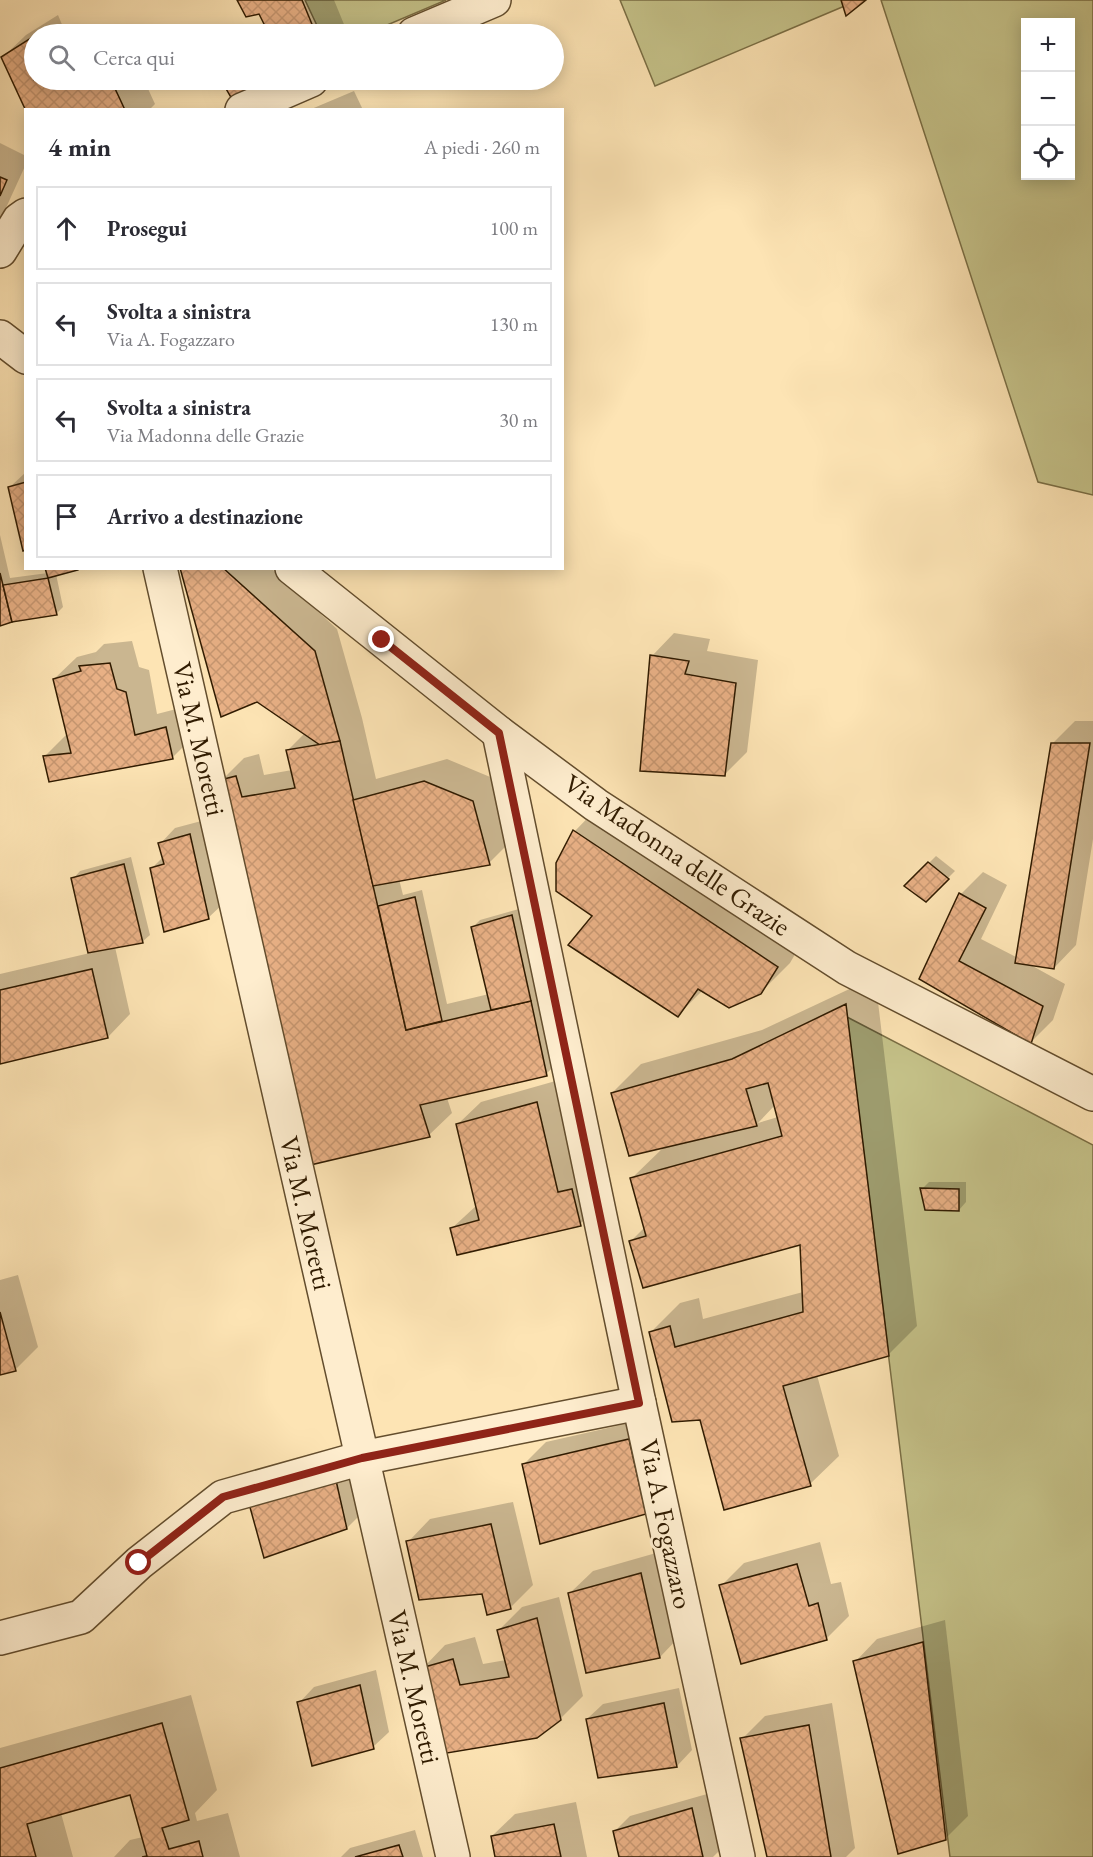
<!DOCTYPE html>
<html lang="it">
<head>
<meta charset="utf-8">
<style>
  body { margin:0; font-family:"EB Garamond",serif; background:#f2f2f3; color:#2b2b33 }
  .controls { position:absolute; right:18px; top:18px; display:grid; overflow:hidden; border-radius:0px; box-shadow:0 3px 15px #0003 }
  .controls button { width:54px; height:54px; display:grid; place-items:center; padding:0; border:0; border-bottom:2px solid #e1e1e2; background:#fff; color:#2b2b33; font:30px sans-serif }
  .stop { position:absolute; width:18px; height:18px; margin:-14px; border:4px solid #8f2418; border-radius:50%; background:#fff }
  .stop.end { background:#8f2418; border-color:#fff; box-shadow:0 2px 6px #0008 }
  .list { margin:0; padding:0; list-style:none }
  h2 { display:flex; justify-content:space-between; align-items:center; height:78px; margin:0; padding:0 24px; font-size:26px }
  h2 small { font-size:20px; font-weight:400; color:#7c7c81 }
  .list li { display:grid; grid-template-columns:39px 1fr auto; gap:18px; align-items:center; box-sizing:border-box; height:84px; margin:0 12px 12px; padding:0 12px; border:2px solid #e1e1e2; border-radius:0px }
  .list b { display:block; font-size:22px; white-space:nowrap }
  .list p { margin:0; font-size:20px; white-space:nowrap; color:#7c7c81 }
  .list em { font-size:20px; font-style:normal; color:#7c7c81 }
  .icon { flex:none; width:33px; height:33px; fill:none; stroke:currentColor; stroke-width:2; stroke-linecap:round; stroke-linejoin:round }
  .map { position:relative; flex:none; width:1093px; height:1857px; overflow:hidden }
  .search { position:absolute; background:#fff; box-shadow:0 3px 15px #0003; left:24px; top:24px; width:540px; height:66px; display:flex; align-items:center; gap:15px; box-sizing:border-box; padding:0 21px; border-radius:33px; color:#7c7c81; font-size:22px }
  .panel { position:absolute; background:#fff; box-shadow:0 3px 15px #0003; left:24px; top:108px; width:540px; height:462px; border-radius:0px }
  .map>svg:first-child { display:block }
  .green { fill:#c5c289; stroke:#7a6e44; stroke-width:1.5; fill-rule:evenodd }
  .shadow { fill:#0003; fill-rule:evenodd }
  .building { fill:url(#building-cross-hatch); stroke:#301b00; stroke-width:1.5 }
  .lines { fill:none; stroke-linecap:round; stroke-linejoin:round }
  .minor-casing { stroke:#634d2d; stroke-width:36 }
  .tertiary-casing { stroke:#634d2d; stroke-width:36 }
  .minor { stroke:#feedce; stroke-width:33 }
  .tertiary { stroke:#feedce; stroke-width:33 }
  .route { stroke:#8f2418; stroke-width:8 }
  .labels { text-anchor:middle; stroke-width:6; stroke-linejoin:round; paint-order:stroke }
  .street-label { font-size:27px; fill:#301b00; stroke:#feedce }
</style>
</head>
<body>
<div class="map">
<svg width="1093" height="1857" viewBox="0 0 1093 1857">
  <defs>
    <pattern id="building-cross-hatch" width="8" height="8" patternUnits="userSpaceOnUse" patternTransform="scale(1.5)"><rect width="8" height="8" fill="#e8b085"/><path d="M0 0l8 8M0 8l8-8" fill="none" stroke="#c79771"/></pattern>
  </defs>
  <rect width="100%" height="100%" fill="#fde4b4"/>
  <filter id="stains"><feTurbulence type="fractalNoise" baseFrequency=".00333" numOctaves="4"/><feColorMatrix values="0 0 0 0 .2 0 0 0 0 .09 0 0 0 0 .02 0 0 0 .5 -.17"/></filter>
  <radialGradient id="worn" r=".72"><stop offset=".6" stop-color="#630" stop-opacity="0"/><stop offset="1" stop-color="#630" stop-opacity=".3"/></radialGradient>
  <!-- green -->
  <g class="green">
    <polygon points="305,0 446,0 366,34 321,34"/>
    <polygon points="620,0 846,0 847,5 655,86"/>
    <path d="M 881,0 L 1093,0 L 1093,495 L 1038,482 ZM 1070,22 L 1070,176 L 1026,176 L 1026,22 Z"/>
    <polygon points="847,1017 1093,1145 1093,1857 950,1857"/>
  </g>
  <!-- shadow -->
  <g class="shadow">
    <polygon points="239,0 334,0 348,34 263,34 269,32 260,12"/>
    <polygon points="58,15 66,34 34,34 34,80 144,80 155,104 149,110 26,110 3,57 26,35"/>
    <polygon points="223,80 288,80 237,104"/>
    <polygon points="354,91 363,110 309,110"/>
    <polygon points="0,143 26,156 26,164 0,221"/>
    <polygon points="26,472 26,549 10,487"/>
    <polygon points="0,535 10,578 48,573 56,574 63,607 56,614 0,625"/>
    <polygon points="181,568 271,568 337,629 362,718 376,779 447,759 495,779 511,841 489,863 399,879 403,895 422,890 447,1004 489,994 473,927 480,920 519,909 569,1052 546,1074 447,1098 452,1113 429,1135 222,780 244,758 259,754 264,775 292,770 287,751 305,733"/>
    <polygon points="674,633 710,639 707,651 758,660 747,752 724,775 652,656"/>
    <polygon points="132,641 139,667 149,670 157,714 188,706 195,735 172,758 45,756 67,734 54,679 77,657 96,652 104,644"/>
    <polygon points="1075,721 1093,721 1093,839 1076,945 1054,968 1029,964 1065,984 1053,1020 1031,1042 921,978 961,894 983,872 1007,885 981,939 1018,958 1052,744"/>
    <polygon points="603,802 805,937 790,963 760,993 703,990 678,1015 594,916 558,863 575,831"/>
    <polygon points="205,820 224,903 208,918 151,869 163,857 160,844 175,828"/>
    <polygon points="936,856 955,871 926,900 907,885"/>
    <polygon points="131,857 150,935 142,942 115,947 130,1014 108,1037 0,1062 0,974 90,953 73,879 80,871"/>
    <path d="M 875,977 L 917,1326 L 888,1355 L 817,1375 L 839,1456 L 810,1484 L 702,1418 L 651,1332 L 680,1303 L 699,1298 L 703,1319 L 803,1292 L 801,1243 L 631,1241 L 645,1227 L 632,1178 L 665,1146 L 612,1093 L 641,1064 L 762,1030 ZM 775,1105 L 778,1117 L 758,1123 Z"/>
    <polygon points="559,1080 603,1202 580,1224 451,1229 477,1205 458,1124 481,1102"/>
    <polygon points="929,1182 966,1182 966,1202 959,1210 922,1189"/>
    <polygon points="18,1275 38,1347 15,1370 0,1374 0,1280"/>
    <polygon points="652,1418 667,1490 645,1513 524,1464 546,1442"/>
    <polygon points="351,1462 362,1513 347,1528 265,1556"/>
    <polygon points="513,1502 533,1585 511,1607 488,1613 483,1593 408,1542 430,1519"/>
    <polygon points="820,1542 831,1584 841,1582 849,1616 826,1639 721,1586 744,1563"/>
    <polygon points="663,1551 682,1634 660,1657 570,1593 593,1571"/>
    <polygon points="559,1597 583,1696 560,1719 537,1736 423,1668 445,1645 475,1637 483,1664 506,1660 499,1630 522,1607"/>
    <polygon points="945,1620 968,1816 945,1839 855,1662 877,1639"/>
    <polygon points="376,1670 389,1732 373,1747 299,1703 314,1687"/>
    <polygon points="679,1688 692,1750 677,1766 599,1776 587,1719 603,1704"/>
    <polygon points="191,1695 217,1790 195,1813 197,1821 228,1813 240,1857 114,1857 130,1840 143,1837 131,1794 61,1813 73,1857 0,1857 0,1748"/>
    <polygon points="832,1703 855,1848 846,1857 768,1857 742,1739 765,1716"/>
    <polygon points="707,1794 720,1850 713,1857 620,1857 615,1831 630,1816"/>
    <polygon points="576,1802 587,1857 497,1857 492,1836 515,1814"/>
    <polygon points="415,1830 423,1857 341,1857 350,1848"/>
  </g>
  <!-- building -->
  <g class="building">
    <polygon points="237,0 302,0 316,34 269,34 259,14 246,17"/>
    <polygon points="841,0 866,0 846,16"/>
    <polygon points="34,36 34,80 111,80 125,110 26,111 1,57"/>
    <polygon points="221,80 292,80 236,106"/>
    <polygon points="0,177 7,180 0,196"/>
    <polygon points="26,482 26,550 23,551 8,487"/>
    <polygon points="45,568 78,568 78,570 48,578"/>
    <polygon points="180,568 223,568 315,651 340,741 320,745 257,702 221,717"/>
    <polygon points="0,573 12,622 0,626"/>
    <polygon points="48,578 57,615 12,622 3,585"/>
    <polygon points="650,655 689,661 685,674 736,683 725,776 640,771"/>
    <polygon points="110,663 117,689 126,692 135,735 166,727 173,759 49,782 43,756 71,753 53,679 81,671 79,666"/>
    <polygon points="340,741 406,1030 531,1001 547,1076 420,1105 430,1137 306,1166 220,780 236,776 242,797 295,788 286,750"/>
    <polygon points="1051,743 1090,743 1054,969 1015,963"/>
    <polygon points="424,781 473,801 490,865 373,886 353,800"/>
    <polygon points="573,830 778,967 761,994 729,1008 698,989 678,1017 568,945 592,916 556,891 556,863"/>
    <polygon points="190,834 209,919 164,932 150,868 164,864 158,843"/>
    <polygon points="928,862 949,879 926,902 904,886"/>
    <polygon points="124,864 143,943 88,953 71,878"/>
    <polygon points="959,893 986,908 959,961 1043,1006 1031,1044 919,979"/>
    <polygon points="415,897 442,1021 406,1030 378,906"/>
    <polygon points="512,915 531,1001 491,1010 471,927"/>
    <polygon points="92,969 108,1038 0,1064 0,990"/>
    <polygon points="846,1004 889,1356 783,1386 811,1486 724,1510 700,1420 672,1422 649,1332 670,1326 675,1347 803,1312 800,1245 643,1288 629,1241 646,1236 630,1178 782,1136 768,1083 746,1089 757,1126 629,1156 611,1093 732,1059"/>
    <polygon points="537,1102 558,1192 572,1189 581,1226 457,1255 450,1228 479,1220 456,1124"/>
    <polygon points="920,1188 959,1189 959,1211 925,1210"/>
    <polygon points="0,1312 16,1371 0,1375"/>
    <polygon points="629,1439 646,1514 540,1544 522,1464"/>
    <polygon points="335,1476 347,1529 264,1558 248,1500"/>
    <polygon points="491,1524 511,1609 487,1615 482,1594 419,1600 406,1541"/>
    <polygon points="797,1564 809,1606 818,1603 827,1640 741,1664 719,1585"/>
    <polygon points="641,1573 660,1658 586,1673 568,1593"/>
    <polygon points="537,1618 561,1720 537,1738 441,1754 421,1668 453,1659 460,1685 509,1677 497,1630"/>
    <polygon points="923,1642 946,1840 898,1854 853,1661"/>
    <polygon points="360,1685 374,1749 312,1766 297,1702"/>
    <polygon points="664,1703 677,1767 598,1778 586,1719"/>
    <polygon points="162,1723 189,1820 162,1828 169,1849 199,1841 203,1857 142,1857 147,1856 130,1795 27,1824 36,1857 0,1857 0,1768"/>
    <polygon points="809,1725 831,1857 767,1857 740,1738"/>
    <polygon points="692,1808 703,1857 619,1857 613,1831"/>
    <polygon points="554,1824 561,1857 495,1857 491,1836"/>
    <polygon points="399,1845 403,1857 355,1857"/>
  </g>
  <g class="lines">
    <!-- minor casing -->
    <g class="minor-casing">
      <g id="minor">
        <polyline points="414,34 494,0"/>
        <polyline points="242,110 311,80"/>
        <polyline points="0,251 19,220 26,215"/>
        <polyline points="160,568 453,1857"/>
        <polyline points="499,733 639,1403 738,1857"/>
        <polyline points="0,1638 81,1617 139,1563 223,1497 362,1458 639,1403"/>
      </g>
    </g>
    <!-- tertiary casing -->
    <g class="tertiary-casing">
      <g id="tertiary">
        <polyline points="0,337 26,357"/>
        <polyline points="292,568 499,733 596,805 847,968 1093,1094"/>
      </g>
    </g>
    <!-- minor -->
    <use href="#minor" class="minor"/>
    <!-- tertiary -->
    <use href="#tertiary" class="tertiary"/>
  </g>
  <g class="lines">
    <!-- route -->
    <polyline class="route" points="139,1563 223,1497 362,1458 639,1403 499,733 382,640"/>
  </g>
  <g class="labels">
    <!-- street labels -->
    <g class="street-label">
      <text transform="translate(199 739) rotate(77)" y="9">Via M. Moretti</text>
      <text transform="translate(677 855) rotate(34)" y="9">Via Madonna delle Grazie</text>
      <text transform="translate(306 1213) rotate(77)" y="9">Via M. Moretti</text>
      <text transform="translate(666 1524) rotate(78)" y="9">Via A. Fogazzaro</text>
      <text transform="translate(414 1687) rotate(77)" y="9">Via M. Moretti</text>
    </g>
  </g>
  <rect width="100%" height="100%" filter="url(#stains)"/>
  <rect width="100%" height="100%" fill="url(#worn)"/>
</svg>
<div class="controls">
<button>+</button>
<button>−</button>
<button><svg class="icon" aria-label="locate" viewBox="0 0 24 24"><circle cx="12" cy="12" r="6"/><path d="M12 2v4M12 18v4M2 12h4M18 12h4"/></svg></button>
</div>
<div class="stop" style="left:139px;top:1563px"></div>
<div class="stop end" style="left:382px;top:640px"></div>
<div class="search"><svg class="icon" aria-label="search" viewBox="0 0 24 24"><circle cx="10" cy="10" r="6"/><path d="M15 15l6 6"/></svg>Cerca qui</div>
<section class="panel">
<h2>4 min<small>A piedi · 260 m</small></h2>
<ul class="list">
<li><svg class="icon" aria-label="ahead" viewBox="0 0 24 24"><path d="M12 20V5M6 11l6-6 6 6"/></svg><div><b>Prosegui</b></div><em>100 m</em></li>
<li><svg class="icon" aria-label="left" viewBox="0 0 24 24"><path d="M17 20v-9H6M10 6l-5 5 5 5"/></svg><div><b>Svolta a sinistra</b><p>Via A. Fogazzaro</p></div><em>130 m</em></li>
<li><svg class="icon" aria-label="left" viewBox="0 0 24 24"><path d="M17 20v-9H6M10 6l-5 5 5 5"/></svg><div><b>Svolta a sinistra</b><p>Via Madonna delle Grazie</p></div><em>30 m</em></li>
<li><svg class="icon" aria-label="arrive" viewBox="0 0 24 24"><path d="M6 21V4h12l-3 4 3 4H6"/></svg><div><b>Arrivo a destinazione</b></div></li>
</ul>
</section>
</div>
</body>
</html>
